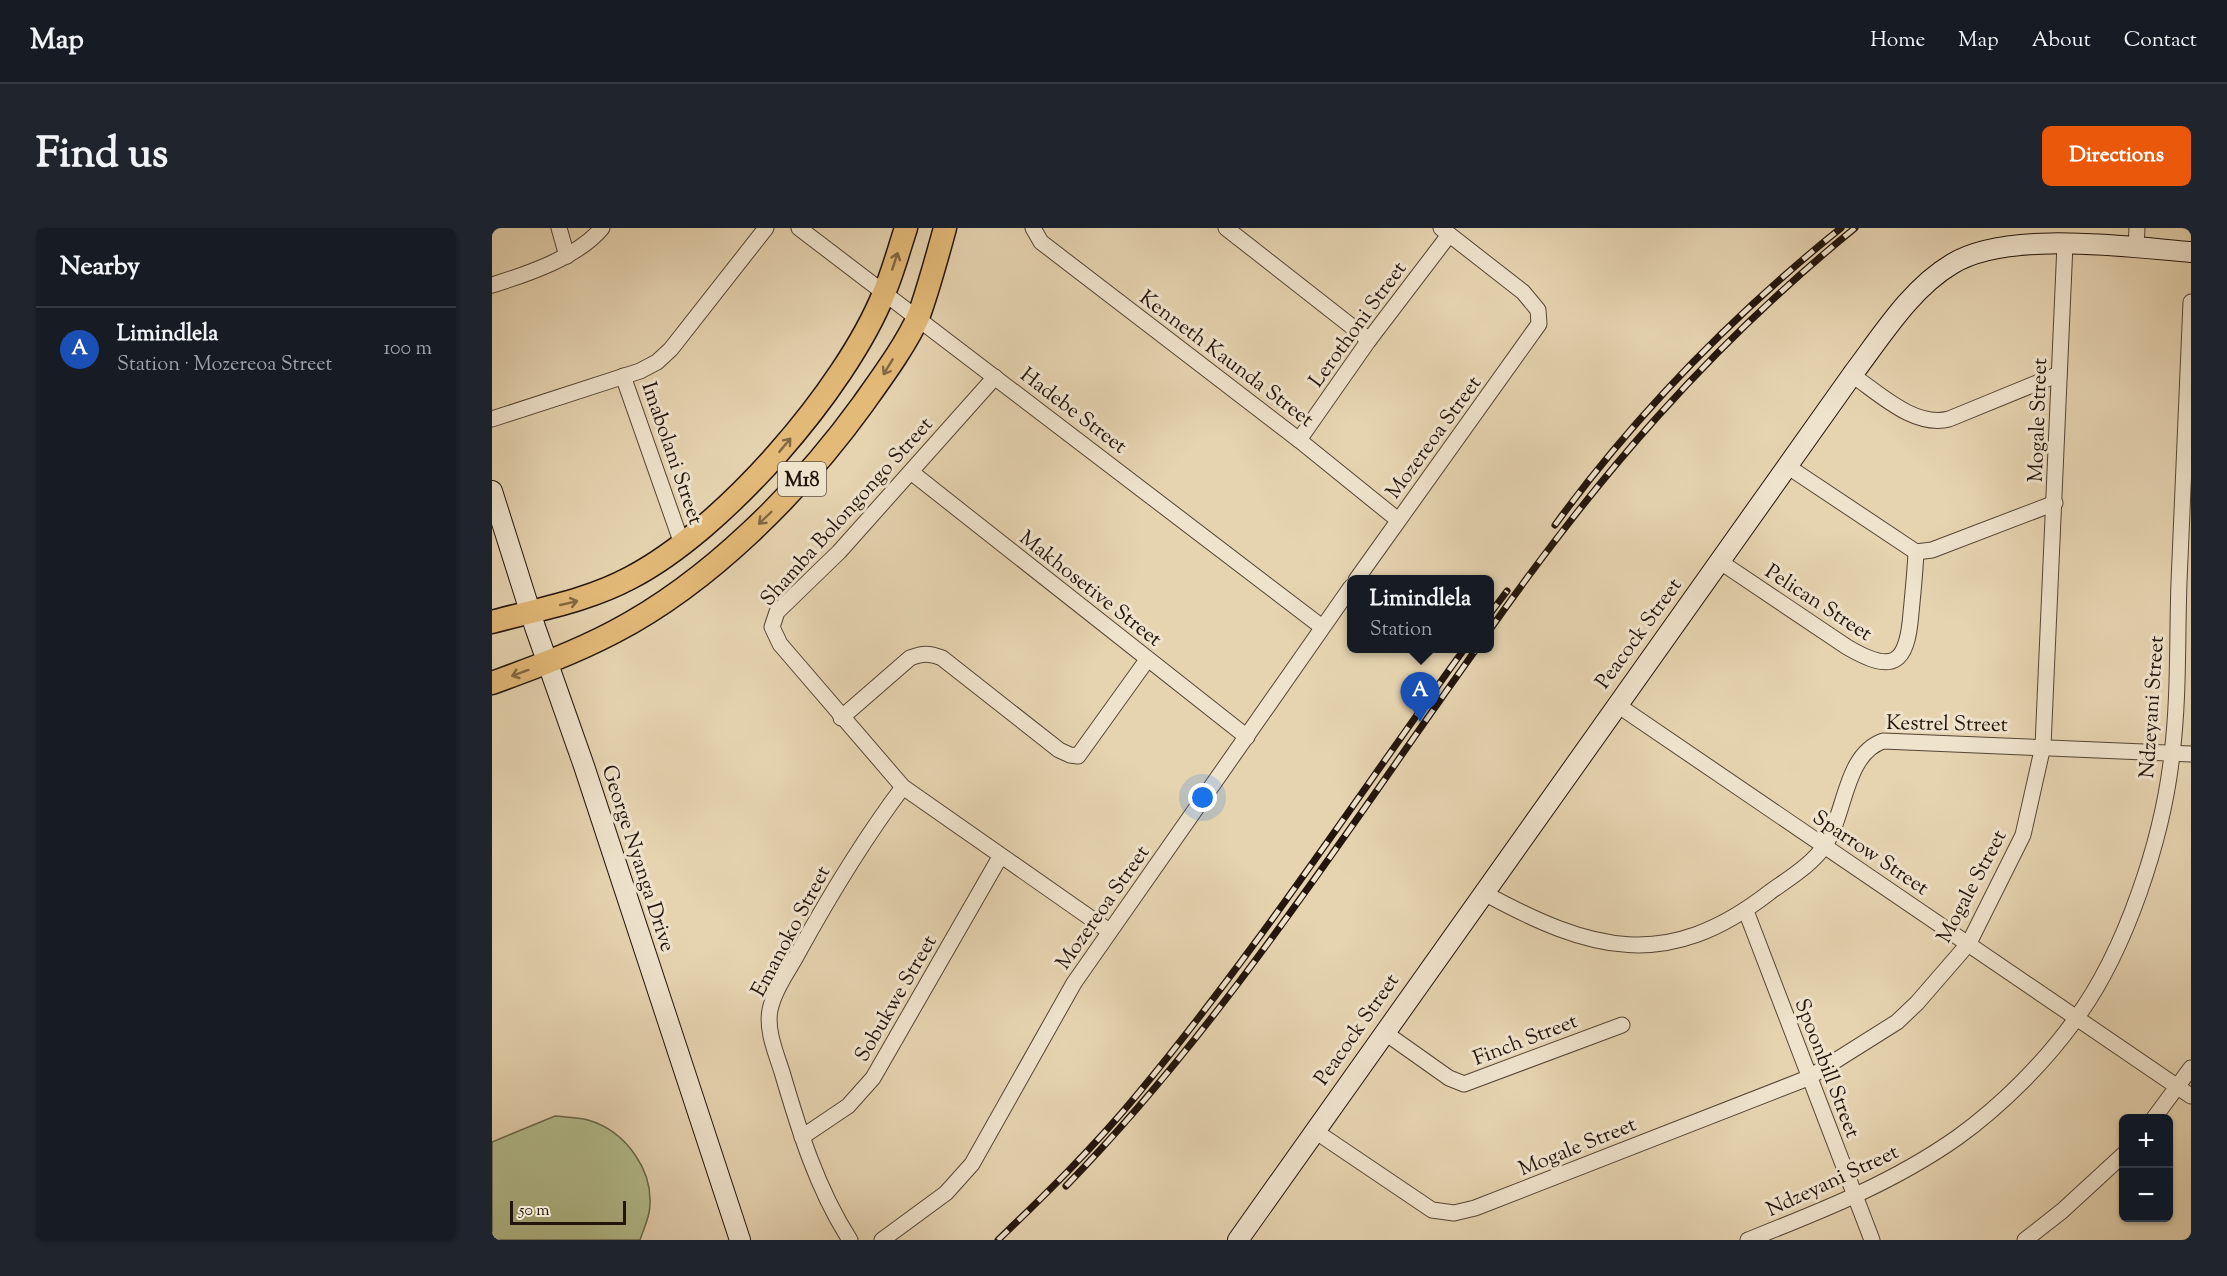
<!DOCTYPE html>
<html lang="en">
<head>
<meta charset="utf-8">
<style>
  body { margin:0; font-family:"Sorts Mill Goudy",serif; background:#20242c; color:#f1f3f6 }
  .controls { position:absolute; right:18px; bottom:18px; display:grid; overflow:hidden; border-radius:9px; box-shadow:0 2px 4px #0004 }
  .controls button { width:54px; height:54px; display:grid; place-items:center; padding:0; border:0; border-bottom:2px solid #363941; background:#171b24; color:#f1f3f6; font:30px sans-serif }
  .scale { position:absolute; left:18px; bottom:15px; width:116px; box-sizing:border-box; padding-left:6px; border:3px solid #23150c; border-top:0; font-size:16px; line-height:21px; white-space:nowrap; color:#23150c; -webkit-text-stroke:4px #efe3cc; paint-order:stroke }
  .you { position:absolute; left:711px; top:570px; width:21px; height:21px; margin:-15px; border:4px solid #fff; border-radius:50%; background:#1a73e8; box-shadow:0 0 0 9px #1a73e833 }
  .badge { display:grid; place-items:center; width:39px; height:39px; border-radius:50%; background:#ea580c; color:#fff; font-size:20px; font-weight:700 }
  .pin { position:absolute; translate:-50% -50px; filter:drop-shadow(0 2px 3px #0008) }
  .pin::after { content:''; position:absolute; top:32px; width:21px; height:18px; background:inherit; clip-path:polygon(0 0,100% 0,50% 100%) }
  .popup { position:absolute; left:855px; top:347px; width:147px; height:78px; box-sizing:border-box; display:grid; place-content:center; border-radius:9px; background:#171b24; filter:drop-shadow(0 2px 4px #0005); font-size:20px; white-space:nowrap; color:#9ea1a6 }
  .popup b { font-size:22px; color:#f1f3f6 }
  .popup::after { content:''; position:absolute; left:50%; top:100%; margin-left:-12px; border:12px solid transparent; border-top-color:#171b24 }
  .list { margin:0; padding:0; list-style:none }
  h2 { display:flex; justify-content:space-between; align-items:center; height:78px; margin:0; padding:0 24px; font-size:26px }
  h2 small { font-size:20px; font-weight:400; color:#9ea1a6 }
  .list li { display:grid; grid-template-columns:39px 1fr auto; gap:18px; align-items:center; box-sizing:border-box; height:84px; padding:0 24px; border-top:2px solid #363941 }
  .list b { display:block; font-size:22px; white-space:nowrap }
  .list p { margin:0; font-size:20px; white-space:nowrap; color:#9ea1a6 }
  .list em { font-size:20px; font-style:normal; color:#9ea1a6 }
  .map { position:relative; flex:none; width:1699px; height:1012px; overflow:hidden; border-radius:9px }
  header { display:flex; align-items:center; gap:36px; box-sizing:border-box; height:84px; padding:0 30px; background:#171b24; border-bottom:2px solid #363941 }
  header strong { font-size:28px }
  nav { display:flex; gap:33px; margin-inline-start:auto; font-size:21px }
  .intro { display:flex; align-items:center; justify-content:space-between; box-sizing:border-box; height:144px; padding:0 36px }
  h1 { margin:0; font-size:42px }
  .button { padding:15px 27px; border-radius:9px; background:#ea580c; color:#fff; font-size:21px; font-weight:700 }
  main { display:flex; gap:36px; padding:0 36px }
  aside { flex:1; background:#171b24; border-radius:9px; box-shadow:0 2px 4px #0004 }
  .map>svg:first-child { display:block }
  .green { fill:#b3bd8d; stroke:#6b694c; stroke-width:1.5 }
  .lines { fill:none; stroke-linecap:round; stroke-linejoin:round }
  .street-casing { stroke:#544535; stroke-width:17 }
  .secondary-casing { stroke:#23150c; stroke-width:22 }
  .primary-casing { stroke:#23150c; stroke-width:25 }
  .street { stroke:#efe3cc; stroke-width:15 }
  .secondary { stroke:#efe3cc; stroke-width:20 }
  .primary { stroke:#e3ba78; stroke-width:22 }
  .rail-casing { stroke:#23150c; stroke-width:7 }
  .rail { stroke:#efe3cc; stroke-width:4.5; stroke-dasharray:14; stroke-linecap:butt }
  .oneway { stroke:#836842 }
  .labels { text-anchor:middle; stroke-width:6; stroke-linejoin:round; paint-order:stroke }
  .shield { fill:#efe3cc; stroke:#605346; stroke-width:1.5 }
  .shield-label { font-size:20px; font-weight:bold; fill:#23150c }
  .street-label { font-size:21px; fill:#23150c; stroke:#efe3cc }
</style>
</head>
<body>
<header>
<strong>Map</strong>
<nav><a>Home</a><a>Map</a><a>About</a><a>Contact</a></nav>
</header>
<div class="intro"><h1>Find us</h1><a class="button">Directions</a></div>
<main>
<aside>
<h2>Nearby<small></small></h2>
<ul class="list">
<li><span class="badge" style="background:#1a4fb4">A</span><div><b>Limindlela</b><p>Station · Mozereoa Street</p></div><em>100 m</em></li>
</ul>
</aside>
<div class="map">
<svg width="1699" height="1012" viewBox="0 0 1699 1012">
  <rect width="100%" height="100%" fill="#e6d4b1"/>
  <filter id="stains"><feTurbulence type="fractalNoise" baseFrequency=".00333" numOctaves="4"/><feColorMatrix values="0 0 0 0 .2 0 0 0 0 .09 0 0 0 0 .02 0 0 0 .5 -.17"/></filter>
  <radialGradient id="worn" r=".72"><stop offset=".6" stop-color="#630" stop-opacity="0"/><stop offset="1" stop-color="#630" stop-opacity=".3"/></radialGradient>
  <!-- green -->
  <path class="green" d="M 63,888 C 74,889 86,889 96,892 C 134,903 164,944 157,985 C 155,994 151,1003 148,1012 L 0,1012 L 0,914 Z"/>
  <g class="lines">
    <!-- street casing -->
    <g class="street-casing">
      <g id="street">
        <polyline points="67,0 75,28"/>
        <polyline points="307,0 830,399"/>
        <polyline points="541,0 549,14 807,212 906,292"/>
        <polyline points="734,0 877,112"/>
        <polyline points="1644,20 1645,0"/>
        <path d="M 0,57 C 36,46 86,29 110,0"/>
        <path d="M 1360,147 C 1387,165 1422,200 1457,191 L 1567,146"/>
        <polyline points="131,148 190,316"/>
        <polyline points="503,149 347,324 285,384 280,399 288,416 411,559 617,703"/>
        <polyline points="0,191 148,143 165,134 179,121 274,0"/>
        <polyline points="807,212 877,112 957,7"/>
        <polyline points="1295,238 1424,324 1440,322 1563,275"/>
        <polyline points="419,244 755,509"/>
        <path d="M 1227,333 L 1355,419 C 1401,446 1415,437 1419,385 C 1421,365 1423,345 1424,324"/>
        <polyline points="864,352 1047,96 1046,82 1031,64 949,0"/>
        <polyline points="1124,476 1699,868"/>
        <path d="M 349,490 L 418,430 C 431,425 437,425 450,430 L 567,522 L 578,527 L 586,528 L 655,432"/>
        <path d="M 992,665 C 1099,723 1174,745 1278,664 C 1296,651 1321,636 1333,617 C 1354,586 1352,527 1391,513 L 1699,526"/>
        <polyline points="1254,683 1380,1012"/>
        <polyline points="892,804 957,850 972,856 1130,797"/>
        <polyline points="1662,890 1699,840"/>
        <polyline points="823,903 940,982 962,985 983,980 1316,850 1405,794 1425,775 1477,715 1531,607 1551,518 1573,16"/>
        <polyline points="310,909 356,878 381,850 508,629"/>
        <path d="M 358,1012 C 325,961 307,902 290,844 C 284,825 274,802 278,782 C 282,762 297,742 306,725 C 338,667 371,612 411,559"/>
        <polyline points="390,1012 454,965 480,936 582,755 859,359"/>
        <path d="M 1256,1012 C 1329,983 1401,955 1466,909 C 1509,878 1552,835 1583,792 C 1634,723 1671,610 1680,526 C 1687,469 1685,411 1687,354 C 1691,261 1695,167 1699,74"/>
        <polyline points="1533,1012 1570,983 1632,926"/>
      </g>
    </g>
    <!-- secondary casing -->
    <g class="secondary-casing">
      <g id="secondary">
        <polyline points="0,263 43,399 92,538 248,1012"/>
        <path d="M 746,1012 L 1360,147 C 1389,109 1418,61 1460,36 C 1515,2 1636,19 1699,24"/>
      </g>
    </g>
    <!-- primary casing -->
    <g class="primary-casing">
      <g id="primary">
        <path d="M 0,394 C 47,381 95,373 138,350 C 231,302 353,162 392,65 C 401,44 407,21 414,0"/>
        <path d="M 0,455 C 41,440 82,425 122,404 C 218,354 308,263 371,176 C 388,152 416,114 427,87 C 437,59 445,29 453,0"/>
      </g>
    </g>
    <!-- street -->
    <use href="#street" class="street"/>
    <!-- secondary -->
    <use href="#secondary" class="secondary"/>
    <!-- primary -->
    <use href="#primary" class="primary"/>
    <!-- rail casing -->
    <g class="rail-casing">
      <g id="rail">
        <path d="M 1063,297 C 1144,186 1241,87 1349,0"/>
        <polyline points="997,387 1015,363"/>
        <path d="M 997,403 C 1105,249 1217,119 1363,0"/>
        <path d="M 574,958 C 731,797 854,603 985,420"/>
        <path d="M 506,1012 C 554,966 602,919 644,868 C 763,725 864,570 973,420"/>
      </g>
    </g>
    <!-- rail -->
    <use href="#rail" class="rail"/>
  </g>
  <!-- one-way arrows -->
  <defs><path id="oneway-shaft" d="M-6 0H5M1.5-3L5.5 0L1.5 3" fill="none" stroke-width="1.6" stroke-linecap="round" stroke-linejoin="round" transform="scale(1.5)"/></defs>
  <g class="oneway">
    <use href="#oneway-shaft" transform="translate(403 33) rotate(-72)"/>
    <use href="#oneway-shaft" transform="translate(396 139) rotate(121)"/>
    <use href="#oneway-shaft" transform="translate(293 217) rotate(-50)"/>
    <use href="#oneway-shaft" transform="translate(273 290) rotate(136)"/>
    <use href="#oneway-shaft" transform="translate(77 375) rotate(-13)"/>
    <use href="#oneway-shaft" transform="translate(28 445) rotate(160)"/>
  </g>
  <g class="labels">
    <!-- shield labels -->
    <rect class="shield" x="286" y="234" width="48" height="34" rx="4.5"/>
    <g class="shield-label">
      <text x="310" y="258">M18</text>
    </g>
    <!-- street labels -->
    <g class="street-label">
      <text transform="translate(865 96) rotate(-54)" y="7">Lerothoni Street</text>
      <text transform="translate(735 130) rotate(37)" y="7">Kenneth Kaunda Street</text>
      <text transform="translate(582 182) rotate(37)" y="7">Hadebe Street</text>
      <text transform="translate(1545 192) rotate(-88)" y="7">Mogale Street</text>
      <text transform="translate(941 209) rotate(-54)" y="7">Mozereoa Street</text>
      <text transform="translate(181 225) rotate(71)" y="7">Imabolani Street</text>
      <text transform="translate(354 283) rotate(-48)" y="7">Shamba Bolongongo Street</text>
      <text transform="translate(599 360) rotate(38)" y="7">Makhosetive Street</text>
      <text transform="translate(1327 374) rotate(33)" y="7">Pelican Street</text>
      <text transform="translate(1146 405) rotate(-54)" y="7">Peacock Street</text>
      <text transform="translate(1659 479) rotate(-86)" y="7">Ndzeyani Street</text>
      <text transform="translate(1455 495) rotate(1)" y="7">Kestrel Street</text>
      <text transform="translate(1379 624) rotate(34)" y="7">Sparrow Street</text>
      <text transform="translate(147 630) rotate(72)" y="7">George Nyanga Drive</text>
      <text transform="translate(1479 658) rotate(-62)" y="7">Mogale Street</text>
      <text transform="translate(610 679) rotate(-55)" y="7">Mozereoa Street</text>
      <text transform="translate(298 703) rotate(-62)" y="7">Emanoko Street</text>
      <text transform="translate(403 770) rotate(-60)" y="7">Sobukwe Street</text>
      <text transform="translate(864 801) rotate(-55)" y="7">Peacock Street</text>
      <text transform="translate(1033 811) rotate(-21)" y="7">Finch Street</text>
      <text transform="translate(1336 840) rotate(69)" y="7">Spoonbill Street</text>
      <text transform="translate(1085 918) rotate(-22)" y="7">Mogale Street</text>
      <text transform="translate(1340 952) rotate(-25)" y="7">Ndzeyani Street</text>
    </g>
  </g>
  <rect width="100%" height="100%" filter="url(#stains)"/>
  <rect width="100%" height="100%" fill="url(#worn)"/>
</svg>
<div class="controls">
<button>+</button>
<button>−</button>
</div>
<div class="scale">50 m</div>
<div class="you"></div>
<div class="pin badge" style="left:928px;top:494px;background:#1a4fb4">A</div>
<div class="popup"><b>Limindlela</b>Station</div>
</div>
</main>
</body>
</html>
